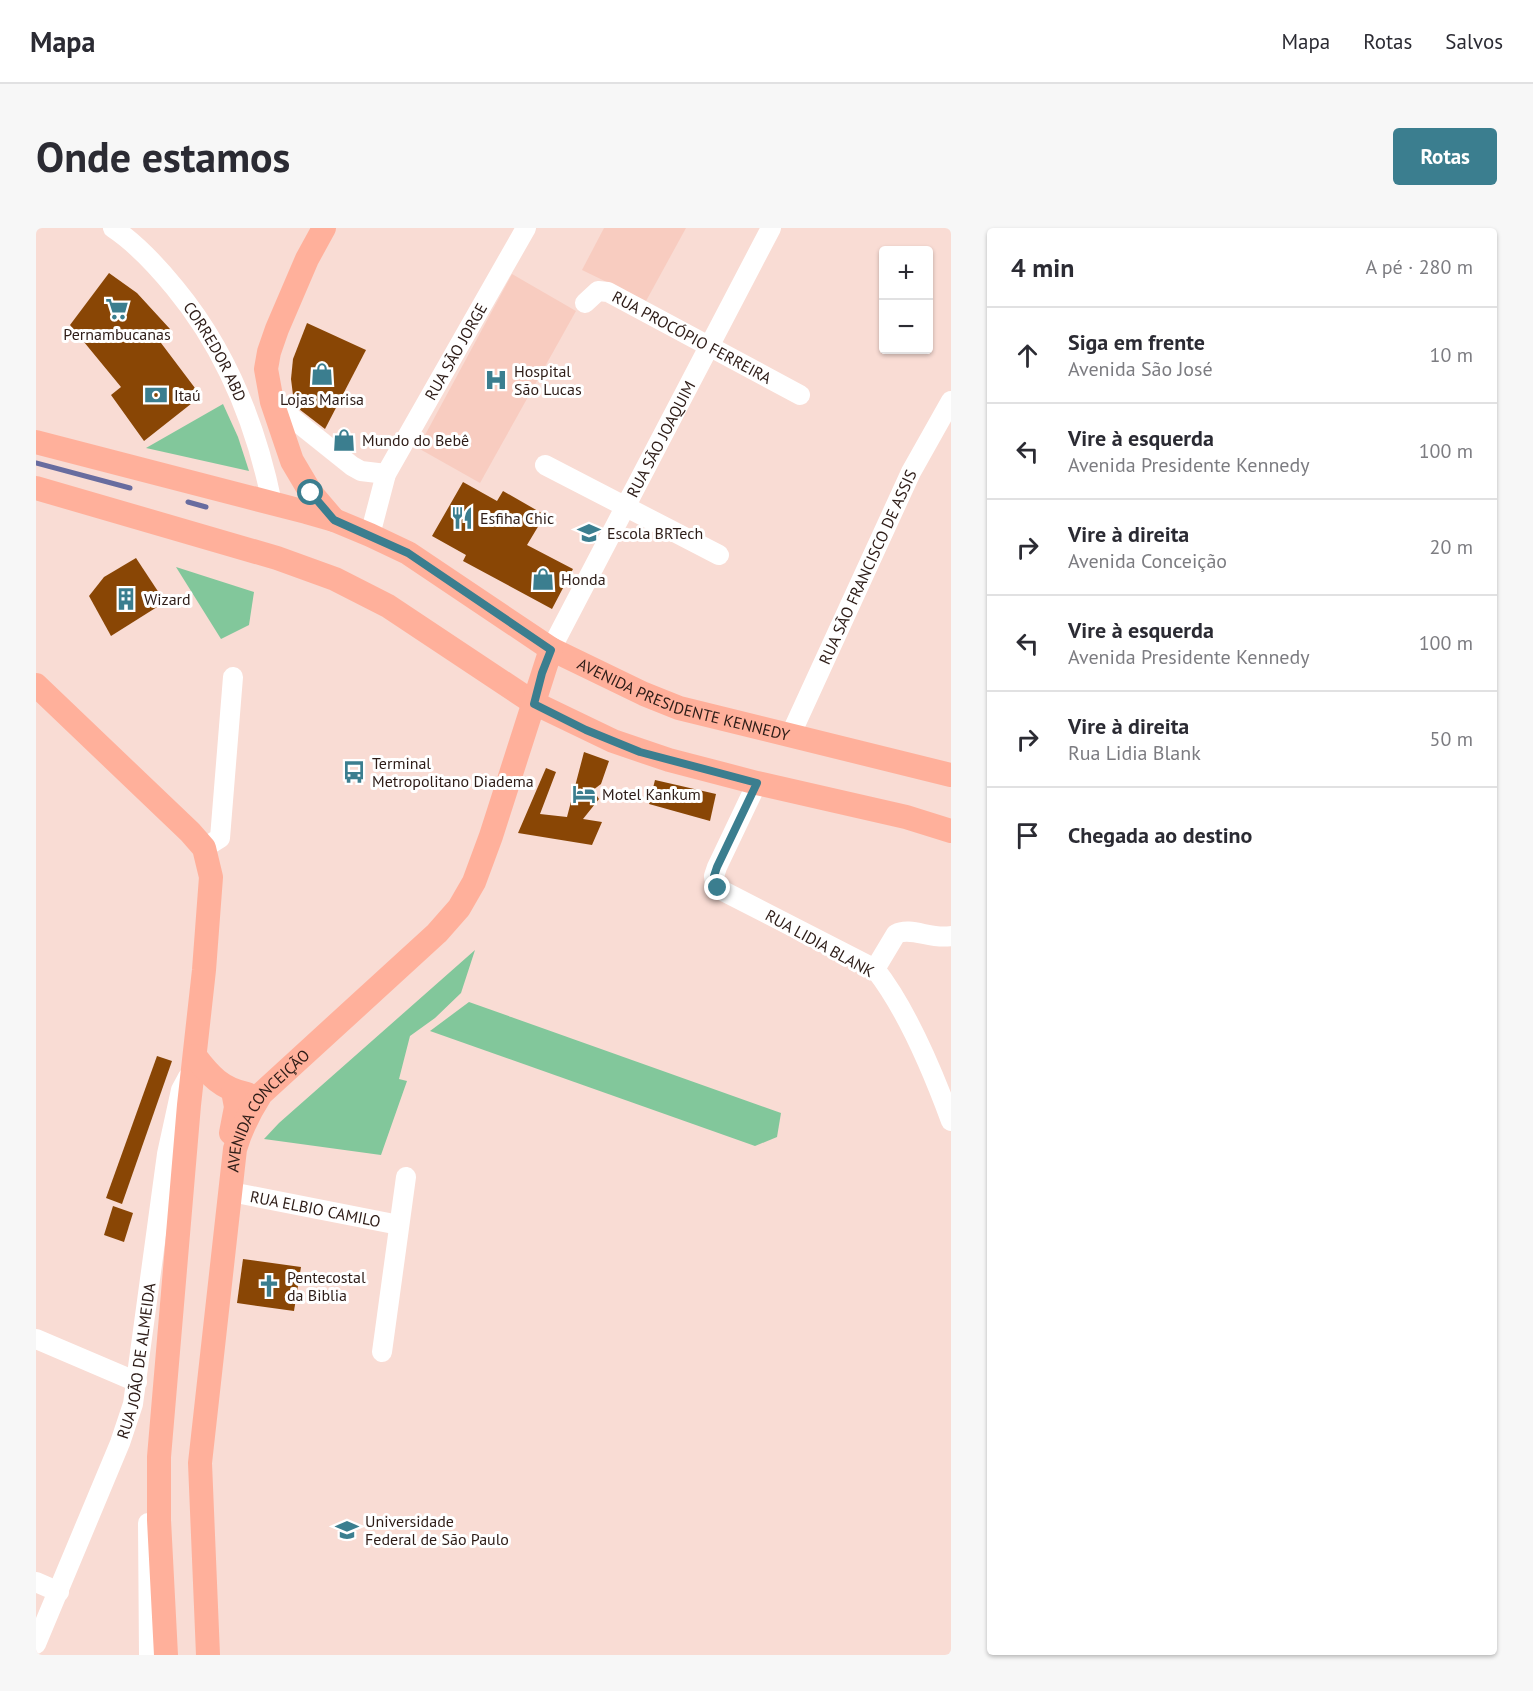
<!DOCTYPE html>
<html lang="pt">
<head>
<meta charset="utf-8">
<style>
  body { margin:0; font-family:"PT Sans",sans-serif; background:#f7f7f7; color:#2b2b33 }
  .controls { position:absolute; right:18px; top:18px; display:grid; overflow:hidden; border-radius:6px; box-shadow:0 2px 4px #0004 }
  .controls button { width:54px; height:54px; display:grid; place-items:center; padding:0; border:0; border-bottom:2px solid #e1e1e2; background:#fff; color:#2b2b33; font:30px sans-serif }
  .stop { position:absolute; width:18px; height:18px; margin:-14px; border:4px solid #3b7e8f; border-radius:50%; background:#fff }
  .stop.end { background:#3b7e8f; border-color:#fff; box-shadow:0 2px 6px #0008 }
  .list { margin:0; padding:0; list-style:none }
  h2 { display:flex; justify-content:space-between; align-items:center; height:78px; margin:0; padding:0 24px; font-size:26px }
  h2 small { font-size:20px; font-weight:400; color:#7c7c81 }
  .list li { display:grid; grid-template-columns:39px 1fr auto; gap:18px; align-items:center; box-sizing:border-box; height:96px; padding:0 24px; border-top:2px solid #e1e1e2 }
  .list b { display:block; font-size:22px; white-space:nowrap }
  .list p { margin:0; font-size:20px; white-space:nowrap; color:#7c7c81 }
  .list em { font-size:20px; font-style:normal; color:#7c7c81 }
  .icon { flex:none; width:33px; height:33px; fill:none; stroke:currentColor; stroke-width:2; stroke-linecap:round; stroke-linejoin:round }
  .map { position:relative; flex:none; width:915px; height:1427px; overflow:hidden; border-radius:6px }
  header { display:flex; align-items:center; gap:36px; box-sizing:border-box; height:84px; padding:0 30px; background:#fff; border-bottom:2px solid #e1e1e2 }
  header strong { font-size:28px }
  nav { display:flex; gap:33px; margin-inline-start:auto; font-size:21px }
  .intro { display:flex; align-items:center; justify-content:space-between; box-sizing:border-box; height:144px; padding:0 36px }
  h1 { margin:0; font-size:42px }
  .button { padding:15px 27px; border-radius:6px; background:#3b7e8f; color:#fff; font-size:21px; font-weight:700 }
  main { display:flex; gap:36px; padding:0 36px }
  aside { flex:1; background:#fff; border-radius:6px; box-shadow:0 2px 4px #0004 }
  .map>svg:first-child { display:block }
  .built { fill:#f8ccc0 }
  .green { fill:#82c79b }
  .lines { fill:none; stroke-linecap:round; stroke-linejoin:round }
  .stream { stroke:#686c9f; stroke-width:5 }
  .building { fill:#894605 }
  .minor { stroke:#fff; stroke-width:20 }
  .major { stroke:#ffb09b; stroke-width:24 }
  .route { stroke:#3b7e8f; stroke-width:8 }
  .labels { text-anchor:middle; stroke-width:6; stroke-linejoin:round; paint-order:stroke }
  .poi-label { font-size:16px; fill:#2d1c17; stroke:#fff; text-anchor:start }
  .street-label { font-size:16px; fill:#2d1c17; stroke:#fff }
</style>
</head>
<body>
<header>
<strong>Mapa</strong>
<nav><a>Mapa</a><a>Rotas</a><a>Salvos</a></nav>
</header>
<div class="intro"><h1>Onde estamos</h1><a class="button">Rotas</a></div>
<main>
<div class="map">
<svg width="915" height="1427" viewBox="0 0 915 1427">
  <rect width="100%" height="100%" fill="#f9dcd4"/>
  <!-- built -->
  <g class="built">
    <polygon points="568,0 650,0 610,73 546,42"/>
    <polygon points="476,46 540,83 444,255 382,220"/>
  </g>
  <!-- green -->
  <g class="green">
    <polygon points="187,176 202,209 213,243 110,220"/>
    <polygon points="140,339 218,364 213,397 185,411"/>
    <polygon points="439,722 425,765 399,790 374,808 363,851 371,853 345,927 228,911 243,895"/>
    <polygon points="433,774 745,885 741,909 719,918 394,803"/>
  </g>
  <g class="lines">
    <!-- stream -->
    <g class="stream">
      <polyline points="0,235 94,260"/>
      <polyline points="152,274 170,279"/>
    </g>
  </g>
  <!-- building -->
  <g class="building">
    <polygon points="73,45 101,65 134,101 122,111 165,168 108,213 75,167 85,159 34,97"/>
    <polygon points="271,95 330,122 289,201 263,181 257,167 255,151 257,131"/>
    <polygon points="427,254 461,273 467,263 509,287 491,317 537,341 516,381 427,333 430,327 396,308"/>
    <polygon points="100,330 129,374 75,408 53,368 68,349"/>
    <polygon points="548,524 573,533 565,556 557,562 563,571 547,591 566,594 556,617 482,605 510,540 520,544 504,586 531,589"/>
    <polygon points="619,552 680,566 674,593 613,576"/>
    <polygon points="121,828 136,833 86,976 70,970"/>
    <polygon points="77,978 97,985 88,1014 68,1007"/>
    <polygon points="207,1031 265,1039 258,1083 201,1075"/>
  </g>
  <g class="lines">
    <!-- minor -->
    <g class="minor">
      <path id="s1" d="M 77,0 C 101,16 121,38 139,60 C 191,123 220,196 236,275"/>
      <path id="s2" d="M 549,75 L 562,63 L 572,64 L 764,167"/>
      <polyline points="236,174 316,238 325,243 350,246"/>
      <polyline points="509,237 683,327"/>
      <path id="s3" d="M 334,307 L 350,246 L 490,0"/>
      <path id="s4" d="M 515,421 L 735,0"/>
      <path id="s5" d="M 754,508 L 875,244 L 915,173"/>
      <path d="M 721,555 L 681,639 L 678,648 L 679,656 L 687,663 L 839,741 C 872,783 897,844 915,893"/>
      <polyline points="168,620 184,610 197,449"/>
      <path d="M 839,741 L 860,706 C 875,698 895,712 915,708"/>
      <path id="s6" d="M 195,964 L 363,997"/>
      <polyline points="0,1111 101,1154"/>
      <polyline points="346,1124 370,949"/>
      <polyline points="112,1295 113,1427"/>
      <polyline points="0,1354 23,1364"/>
      <path id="s7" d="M 0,1416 L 84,1215 L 97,1176 L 131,926 L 145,862 L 152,849"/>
    </g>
    <!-- major -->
    <g class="major">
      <polyline points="288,0 271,31 241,101 233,124 230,141 236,174 256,233 275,265 298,292"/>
      <path id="s8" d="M 0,214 L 270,284 L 298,292 L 334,307 L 372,325 L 515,421 L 608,466 L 643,480 L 915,547"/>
      <polyline points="0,260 241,330 299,351 352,378 498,475 577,513 633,532 721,555 870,589 915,603"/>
      <polyline points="0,457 154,604 168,620 175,649 168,742 153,877 123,1229 123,1292 130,1427"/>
      <path d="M 159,828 C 174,848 186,861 211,866"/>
      <polyline points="195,905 200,879 197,863"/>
      <path id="s9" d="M 172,1427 L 164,1235 L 199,921 C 205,901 214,883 225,866 L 401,705 L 423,680 L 438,654 L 455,608 L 515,421"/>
    </g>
  </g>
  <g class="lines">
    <!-- route -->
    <polyline class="route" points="275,265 298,292 372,325 515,422 506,445 498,476 550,502 604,524 721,555 681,639 678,648 682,660"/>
  </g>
  <!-- icons -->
  <defs>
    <g id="supermarket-bare" transform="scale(1.8)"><path d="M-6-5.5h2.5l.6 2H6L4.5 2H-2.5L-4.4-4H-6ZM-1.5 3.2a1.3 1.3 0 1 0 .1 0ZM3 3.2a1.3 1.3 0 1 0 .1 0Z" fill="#3b7e8f" stroke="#fff" stroke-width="2.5" paint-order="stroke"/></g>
    <g id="shop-bare" transform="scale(1.8)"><path d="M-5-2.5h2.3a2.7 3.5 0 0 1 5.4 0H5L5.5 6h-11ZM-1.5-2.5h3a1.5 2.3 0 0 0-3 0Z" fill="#3b7e8f" stroke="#fff" stroke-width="2.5" paint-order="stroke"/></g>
    <g id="hospital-bare" transform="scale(1.8)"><path d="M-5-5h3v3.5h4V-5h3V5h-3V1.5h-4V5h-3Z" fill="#3b7e8f" stroke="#fff" stroke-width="2.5" paint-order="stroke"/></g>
    <g id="bank-bare" transform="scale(1.8)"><path d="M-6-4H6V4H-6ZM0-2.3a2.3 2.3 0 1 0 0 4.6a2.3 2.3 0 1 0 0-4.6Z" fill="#3b7e8f" stroke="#fff" stroke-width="2.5" paint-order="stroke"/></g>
    <g id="restaurant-bare" transform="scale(1.8)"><path d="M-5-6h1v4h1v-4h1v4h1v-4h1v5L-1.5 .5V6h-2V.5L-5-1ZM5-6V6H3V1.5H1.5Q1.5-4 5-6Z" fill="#3b7e8f" stroke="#fff" stroke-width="2.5" paint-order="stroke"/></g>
    <g id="school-bare" transform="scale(1.8)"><path d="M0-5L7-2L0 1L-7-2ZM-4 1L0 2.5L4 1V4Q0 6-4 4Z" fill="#3b7e8f" stroke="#fff" stroke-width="2.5" paint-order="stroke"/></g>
    <g id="building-bare" transform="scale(1.8)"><path d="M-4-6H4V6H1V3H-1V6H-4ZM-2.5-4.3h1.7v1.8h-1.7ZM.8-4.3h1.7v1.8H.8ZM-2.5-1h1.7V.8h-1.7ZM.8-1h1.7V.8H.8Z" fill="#3b7e8f" stroke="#fff" stroke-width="2.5" paint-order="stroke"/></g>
    <g id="bus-bare" transform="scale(1.8)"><path d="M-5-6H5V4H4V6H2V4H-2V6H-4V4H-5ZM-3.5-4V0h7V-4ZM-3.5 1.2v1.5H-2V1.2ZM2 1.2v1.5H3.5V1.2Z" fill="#3b7e8f" stroke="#fff" stroke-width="2.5" paint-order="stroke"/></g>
    <g id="hotel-bare" transform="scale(1.8)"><path d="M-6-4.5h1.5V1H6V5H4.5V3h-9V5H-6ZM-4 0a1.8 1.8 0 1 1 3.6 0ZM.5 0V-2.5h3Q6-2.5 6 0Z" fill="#3b7e8f" stroke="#fff" stroke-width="2.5" paint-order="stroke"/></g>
    <g id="church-bare" transform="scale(1.8)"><path d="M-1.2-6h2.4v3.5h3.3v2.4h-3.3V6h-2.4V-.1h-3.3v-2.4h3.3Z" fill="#3b7e8f" stroke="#fff" stroke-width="2.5" paint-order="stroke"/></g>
    <g id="university-bare" transform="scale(1.8)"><path d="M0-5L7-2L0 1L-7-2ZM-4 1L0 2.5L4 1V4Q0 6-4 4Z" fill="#3b7e8f" stroke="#fff" stroke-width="2.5" paint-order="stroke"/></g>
  </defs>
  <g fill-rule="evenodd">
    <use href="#supermarket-bare" x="81" y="81"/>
    <use href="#shop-bare" x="286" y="146"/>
    <use href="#hospital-bare" x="460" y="152"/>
    <use href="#bank-bare" x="120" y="167"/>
    <use href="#shop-bare" x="308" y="212"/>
    <use href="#restaurant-bare" x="426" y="290"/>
    <use href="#school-bare" x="553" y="305"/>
    <use href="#shop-bare" x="507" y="351"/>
    <use href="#building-bare" x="90" y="371"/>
    <use href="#bus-bare" x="318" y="544"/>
    <use href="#hotel-bare" x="548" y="566"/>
    <use href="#church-bare" x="233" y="1058"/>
    <use href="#university-bare" x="311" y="1302"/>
  </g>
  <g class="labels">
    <!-- poi labels -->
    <g class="poi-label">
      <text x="81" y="112" text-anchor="middle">Pernambucanas</text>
      <text x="478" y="149">Hospital<tspan x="478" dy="18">São Lucas</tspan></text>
      <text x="138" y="173">Itaú</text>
      <text x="286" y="177" text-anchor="middle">Lojas Marisa</text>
      <text x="326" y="218">Mundo do Bebê</text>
      <text x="444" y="296">Esfiha Chic</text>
      <text x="571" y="311">Escola BRTech</text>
      <text x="525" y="357">Honda</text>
      <text x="108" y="377">Wizard</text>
      <text x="336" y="541">Terminal<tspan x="336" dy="18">Metropolitano Diadema</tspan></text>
      <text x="566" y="572">Motel Kankum</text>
      <text x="251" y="1055">Pentecostal<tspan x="251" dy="18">da Biblia</tspan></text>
      <text x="329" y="1299">Universidade<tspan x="329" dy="18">Federal de São Paulo</tspan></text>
    </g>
    <!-- street labels -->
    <g class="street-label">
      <text dy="6" stroke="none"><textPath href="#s2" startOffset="123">RUA PROCÓPIO FERREIRA</textPath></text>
      <text dy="6" stroke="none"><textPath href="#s3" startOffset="204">RUA SÃO JORGE</textPath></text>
      <text dy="6" stroke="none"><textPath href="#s1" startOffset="162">CORREDOR ABD</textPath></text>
      <text dy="6" stroke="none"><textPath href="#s4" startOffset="237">RUA SÃO JOAQUIM</textPath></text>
      <text dy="6" stroke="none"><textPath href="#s5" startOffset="186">RUA SÃO FRANCISCO DE ASSIS</textPath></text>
      <text dy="6" stroke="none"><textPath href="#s8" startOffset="704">AVENIDA PRESIDENTE KENNEDY</textPath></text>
      <text transform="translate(784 715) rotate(29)" y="6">RUA LIDIA BLANK</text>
      <text dy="6" stroke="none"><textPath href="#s9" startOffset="558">AVENIDA CONCEIÇÃO</textPath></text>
      <text dy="6" stroke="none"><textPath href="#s6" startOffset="86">RUA ELBIO CAMILO</textPath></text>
      <text dy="6" stroke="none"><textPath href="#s7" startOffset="302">RUA JOÃO DE ALMEIDA</textPath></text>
    </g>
  </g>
</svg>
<div class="controls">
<button>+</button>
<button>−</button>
</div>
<div class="stop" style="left:275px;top:265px"></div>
<div class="stop end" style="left:682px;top:660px"></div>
</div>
<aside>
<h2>4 min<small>A pé · 280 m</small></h2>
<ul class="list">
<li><svg class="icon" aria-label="ahead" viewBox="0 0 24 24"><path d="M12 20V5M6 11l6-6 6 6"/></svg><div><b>Siga em frente</b><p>Avenida São José</p></div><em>10 m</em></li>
<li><svg class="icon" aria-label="left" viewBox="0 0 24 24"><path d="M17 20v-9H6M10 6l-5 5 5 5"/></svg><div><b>Vire à esquerda</b><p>Avenida Presidente Kennedy</p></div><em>100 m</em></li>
<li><svg class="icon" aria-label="right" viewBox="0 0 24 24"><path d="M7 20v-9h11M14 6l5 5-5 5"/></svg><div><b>Vire à direita</b><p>Avenida Conceição</p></div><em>20 m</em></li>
<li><svg class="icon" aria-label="left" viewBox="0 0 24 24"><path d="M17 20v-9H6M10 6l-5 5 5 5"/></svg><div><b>Vire à esquerda</b><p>Avenida Presidente Kennedy</p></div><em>100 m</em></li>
<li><svg class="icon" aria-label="right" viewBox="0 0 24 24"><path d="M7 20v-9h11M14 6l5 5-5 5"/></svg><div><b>Vire à direita</b><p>Rua Lidia Blank</p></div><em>50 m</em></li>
<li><svg class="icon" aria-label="arrive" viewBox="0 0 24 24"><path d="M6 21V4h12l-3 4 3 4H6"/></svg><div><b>Chegada ao destino</b></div></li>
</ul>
</aside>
</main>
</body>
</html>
